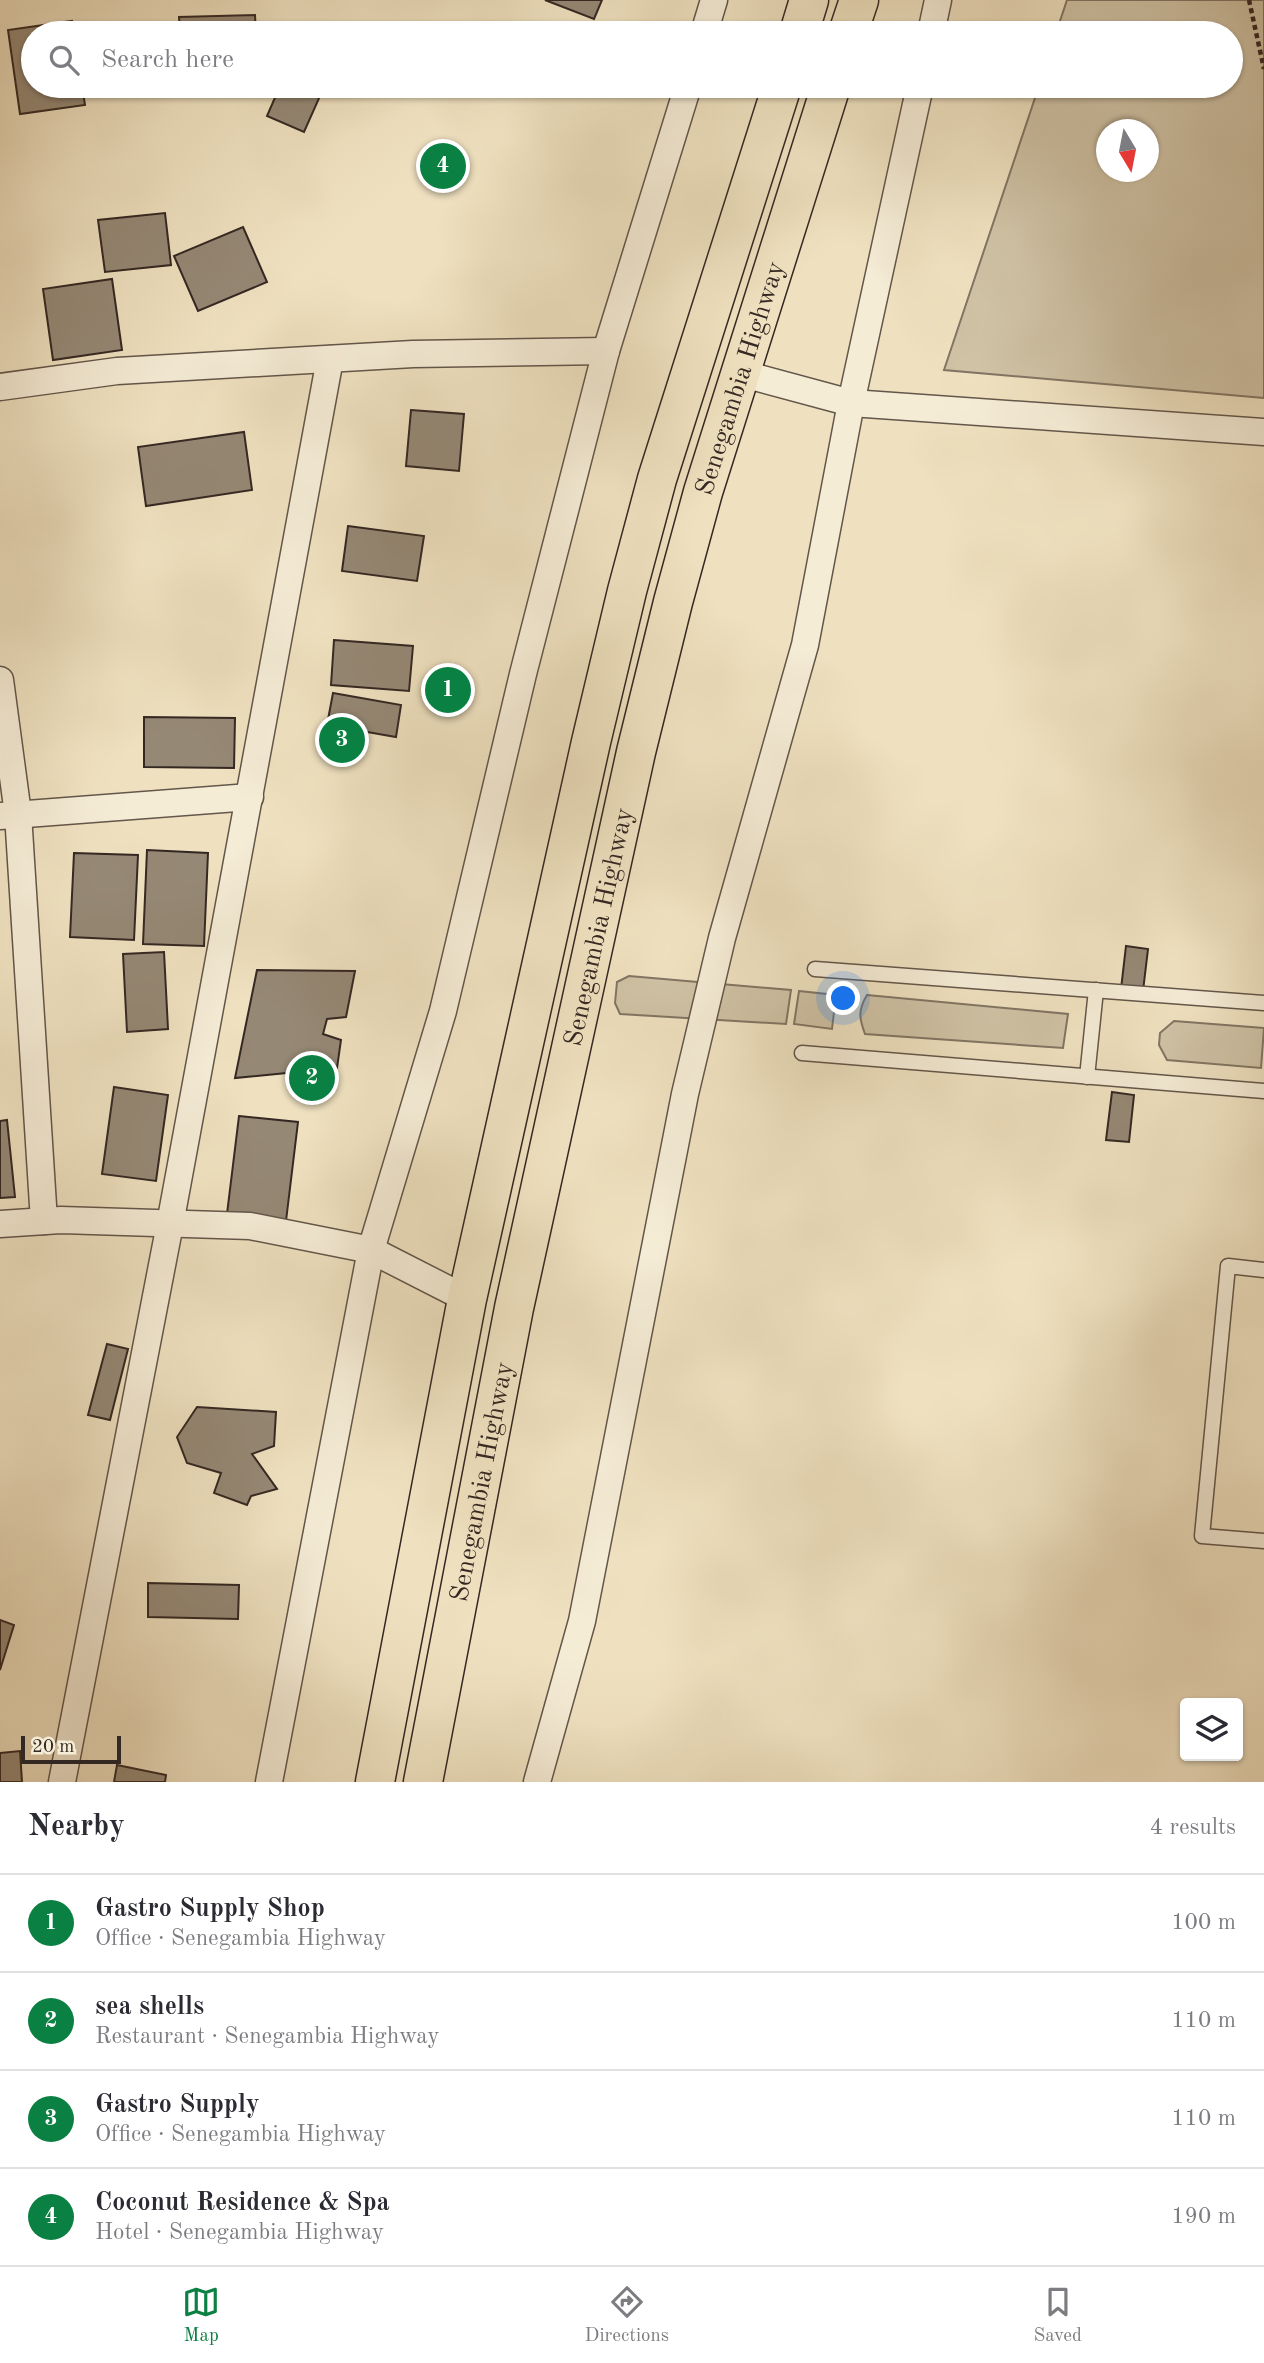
<!DOCTYPE html>
<html lang="en">
<head>
<meta charset="utf-8">
<style>
  body { margin:0; font-family:"Old Standard TT",serif; background:#f2f2f3; color:#2b2b33 }
  .controls { position:absolute; right:21px; bottom:21px; display:grid; overflow:hidden; border-radius:7px; box-shadow:0 2px 5px #0004 }
  .controls button { width:63px; height:63px; display:grid; place-items:center; padding:0; border:0; border-bottom:2px solid #e1e1e2; background:#fff; color:#2b2b33; font:35px sans-serif }
  .compass { position:absolute; left:1096px; top:119px; width:63px; height:63px; border-radius:50%; background:#fff; box-shadow:0 2px 5px #0004; rotate:170deg }
  .scale { position:absolute; left:21px; bottom:18px; width:100px; box-sizing:border-box; padding-left:7px; border:4px solid #342823; border-top:0; font-size:19px; line-height:24px; white-space:nowrap; color:#342823; -webkit-text-stroke:5px #f5ecd6; paint-order:stroke }
  .you { position:absolute; left:844px; top:999px; width:24px; height:24px; margin:-18px; border:5px solid #fff; border-radius:50%; background:#1a73e8; box-shadow:0 0 0 10px #1a73e833 }
  .badge { display:grid; place-items:center; width:46px; height:46px; border-radius:50%; background:#0b8043; color:#fff; font-size:23px; font-weight:700 }
  .pin { position:absolute; translate:-50% -50%; border:4px solid #fff; box-shadow:0 2px 7px #0006 }
  .list { margin:0; padding:0; list-style:none }
  h2 { display:flex; justify-content:space-between; align-items:center; height:91px; margin:0; padding:0 28px; font-size:30px }
  h2 small { font-size:23px; font-weight:400; color:#7c7c81 }
  .list li { display:grid; grid-template-columns:46px 1fr auto; gap:21px; align-items:center; box-sizing:border-box; height:98px; padding:0 28px; border-top:2px solid #e1e1e2 }
  .list b { display:block; font-size:26px; white-space:nowrap }
  .list p { margin:0; font-size:23px; white-space:nowrap; color:#7c7c81 }
  .list em { font-size:23px; font-style:normal; color:#7c7c81 }
  .icon { flex:none; width:38px; height:38px; fill:none; stroke:currentColor; stroke-width:2; stroke-linecap:round; stroke-linejoin:round }
  .map { position:relative; flex:none; width:1264px; height:1782px; overflow:hidden }
  .search { position:absolute; background:#fff; box-shadow:0 2px 5px #0004; left:21px; right:21px; top:21px; height:77px; display:flex; align-items:center; gap:18px; box-sizing:border-box; padding:0 24px; border-radius:38px; color:#7c7c81; font-size:26px }
  .sheet { height:483px; background:#fff }
  nav { display:flex; justify-content:space-around; align-items:center; box-sizing:border-box; height:98px; border-top:2px solid #e1e1e2; background:#fff; font-size:19px; color:#7c7c81 }
  nav a { display:grid; justify-items:center; gap:4px }
  nav .on { color:#0b8043 }
  .map>svg:first-child { display:block }
  .green { fill:#cfc2a5; stroke:#827564; stroke-width:2; fill-rule:evenodd }
  .building { fill:#958875; stroke:#342823; stroke-width:2 }
  .lines { fill:none; stroke-linecap:round; stroke-linejoin:round }
  .service-casing { stroke:#63564a; stroke-width:17 }
  .minor-casing { stroke:#63564a; stroke-width:29 }
  .primary-casing { stroke:#342823; stroke-width:41 }
  .path { stroke:#342823; stroke-width:4.5; stroke-dasharray:5 3.5; stroke-linecap:butt }
  .service { stroke:#f5ecd6; stroke-width:14 }
  .minor { stroke:#f5ecd6; stroke-width:26 }
  .primary { stroke:#efe1c0; stroke-width:38 }
  .labels { text-anchor:middle; stroke-width:7; stroke-linejoin:round; paint-order:stroke }
  .street-label { font-size:26px; fill:#342823; stroke:#f5ecd6 }
</style>
</head>
<body>
<div class="map">
<svg width="1264" height="1782" viewBox="0 0 1264 1782">
  <rect width="100%" height="100%" fill="#efe1c0"/>
  <filter id="stains"><feTurbulence type="fractalNoise" baseFrequency=".00286" numOctaves="4"/><feColorMatrix values="0 0 0 0 .2 0 0 0 0 .09 0 0 0 0 .02 0 0 0 .5 -.17"/></filter>
  <radialGradient id="worn" r=".72"><stop offset=".6" stop-color="#630" stop-opacity="0"/><stop offset="1" stop-color="#630" stop-opacity=".3"/></radialGradient>
  <!-- green -->
  <g class="green">
    <path d="M 1067,0 L 1264,0 L 1264,398 L 944,370 L 1039,86 L 1231,86 L 1231,33 L 1056,33 ZM 1106,130 L 1148,130 L 1148,172 L 1106,172 Z"/>
    <polygon points="629,976 791,990 786,1024 620,1014 615,1003 617,982"/>
    <polygon points="799,991 836,995 832,1029 794,1024"/>
    <path d="M 867,995 L 1068,1014 L 1063,1048 L 865,1034 C 859,1018 858,1010 867,995 Z"/>
    <polygon points="1174,1021 1264,1028 1261,1068 1167,1060 1159,1045 1160,1033"/>
  </g>
  <!-- building -->
  <g class="building">
    <polygon points="545,0 602,0 594,19"/>
    <polygon points="255,15 256,33 180,33 179,17"/>
    <polygon points="72,21 74,33 33,33 33,86 82,86 85,105 20,114 8,30"/>
    <polygon points="280,86 324,87 304,132 267,116"/>
    <polygon points="165,213 171,265 105,272 98,220"/>
    <polygon points="243,227 267,282 198,311 174,256"/>
    <polygon points="112,279 122,350 53,360 43,289"/>
    <polygon points="411,410 464,414 459,471 406,466"/>
    <polygon points="244,432 252,490 146,506 138,447"/>
    <polygon points="348,526 424,536 417,581 342,571"/>
    <polygon points="334,640 413,646 409,691 331,685"/>
    <polygon points="333,693 401,705 396,737 327,725"/>
    <polygon points="144,717 235,718 234,768 144,767"/>
    <polygon points="147,850 208,853 204,946 143,944"/>
    <polygon points="74,853 138,855 134,940 70,937"/>
    <polygon points="1126,946 1148,949 1143,991 1121,989"/>
    <polygon points="164,952 168,1029 127,1032 123,954"/>
    <polygon points="257,970 355,971 346,1017 327,1019 323,1034 341,1040 337,1068 235,1078"/>
    <polygon points="114,1087 168,1095 156,1181 102,1174"/>
    <polygon points="1112,1092 1134,1095 1129,1142 1106,1140"/>
    <polygon points="239,1116 298,1122 286,1221 227,1214"/>
    <polygon points="7,1120 15,1197 0,1198 0,1121"/>
    <polygon points="107,1344 128,1349 110,1420 88,1415"/>
    <polygon points="197,1407 276,1412 274,1446 252,1454 277,1489 251,1496 247,1505 214,1493 221,1473 187,1463 177,1437"/>
    <polygon points="148,1583 239,1585 238,1619 148,1617"/>
    <polygon points="0,1620 14,1625 0,1670"/>
    <polygon points="20,1751 22,1782 0,1782 0,1753"/>
    <polygon points="117,1765 166,1775 165,1782 114,1782"/>
  </g>
  <g class="lines">
    <!-- service casing -->
    <g class="service-casing">
      <g id="service">
        <polyline points="815,969 1264,1003"/>
        <polyline points="802,1053 1264,1091"/>
        <polyline points="1087,1077 1096,990"/>
        <polyline points="1264,1270 1228,1266 1202,1536 1264,1541"/>
      </g>
    </g>
    <!-- minor casing -->
    <g class="minor-casing">
      <g id="minor">
        <polyline points="704,33 714,0"/>
        <polyline points="931,33 938,0"/>
        <polyline points="740,373 851,403 1264,432"/>
        <polyline points="0,387 117,371 413,354 606,351"/>
        <polyline points="0,680 18,814 44,1221"/>
        <polyline points="0,816 250,797"/>
        <polyline points="0,1224 61,1220 250,1226 371,1250 467,1299"/>
        <polyline points="62,1782 170,1224 330,359"/>
        <polyline points="269,1782 371,1250 443,1011 523,674 606,351 688,86"/>
        <polyline points="537,1782 582,1621 685,1094 722,938 805,645 851,403 920,86"/>
      </g>
    </g>
    <!-- primary casing -->
    <g class="primary-casing">
      <g id="primary">
        <polyline points="799,33 809,0"/>
        <polyline points="848,33 859,0"/>
        <polyline points="375,1782 467,1299 591,742 627,591 657,479 782,86"/>
        <path id="s1" d="M 423,1782 L 514,1308 L 636,752 L 673,602 L 703,492 L 831,86"/>
      </g>
    </g>
    <!-- path -->
    <polyline class="path" points="1249,0 1264,69"/>
    <!-- service -->
    <use href="#service" class="service"/>
    <!-- minor -->
    <use href="#minor" class="minor"/>
    <!-- primary -->
    <use href="#primary" class="primary"/>
  </g>
  <g class="labels">
    <!-- street labels -->
    <g class="street-label">
      <text dy="9" stroke="none"><textPath href="#s1" startOffset="1440">Senegambia Highway</textPath></text>
      <text dy="9" stroke="none"><textPath href="#s1" startOffset="873">Senegambia Highway</textPath></text>
      <text dy="9" stroke="none"><textPath href="#s1" startOffset="306">Senegambia Highway</textPath></text>
    </g>
  </g>
  <rect width="100%" height="100%" filter="url(#stains)"/>
  <rect width="100%" height="100%" fill="url(#worn)"/>
</svg>
<div class="controls">
<button><svg class="icon" aria-label="layers" viewBox="0 0 24 24"><path d="M12 4l9 5-9 5-9-5zM3 14l9 5 9-5"/></svg></button>
</div>
<svg class="compass" viewBox="-18 -18 36 36"><path d="M0-13l5 13h-10z" fill="#e53935"/><path d="M0 13l5-13h-10z" fill="#7c7c81"/></svg>
<div class="scale">20 m</div>
<div class="you"></div>
<div class="pin badge" style="left:448px;top:690px">1</div>
<div class="pin badge" style="left:312px;top:1078px">2</div>
<div class="pin badge" style="left:342px;top:740px">3</div>
<div class="pin badge" style="left:443px;top:166px">4</div>
<div class="search"><svg class="icon" aria-label="search" viewBox="0 0 24 24"><circle cx="10" cy="10" r="6"/><path d="M15 15l6 6"/></svg>Search here</div>
</div>
<section class="sheet">
<h2>Nearby<small>4 results</small></h2>
<ul class="list">
<li><span class="badge">1</span><div><b>Gastro Supply Shop</b><p>Office · Senegambia Highway</p></div><em>100 m</em></li>
<li><span class="badge">2</span><div><b>sea shells</b><p>Restaurant · Senegambia Highway</p></div><em>110 m</em></li>
<li><span class="badge">3</span><div><b>Gastro Supply</b><p>Office · Senegambia Highway</p></div><em>110 m</em></li>
<li><span class="badge">4</span><div><b>Coconut Residence &amp; Spa</b><p>Hotel · Senegambia Highway</p></div><em>190 m</em></li>
</ul>
</section>
<nav>
<a class="on"><svg class="icon" aria-label="map" viewBox="0 0 24 24"><path d="M3 6l6-2 6 2 6-2v14l-6 2-6-2-6 2zM9 4v14M15 6v14"/></svg>Map</a>
<a><svg class="icon" aria-label="directions" viewBox="0 0 24 24"><path d="M12 3l9 9-9 9-9-9zM9 14v-3h6M13 9l2 2-2 2"/></svg>Directions</a>
<a><svg class="icon" aria-label="saved" viewBox="0 0 24 24"><path d="M7 4h10v16l-5-4-5 4z"/></svg>Saved</a>
</nav>
</body>
</html>
